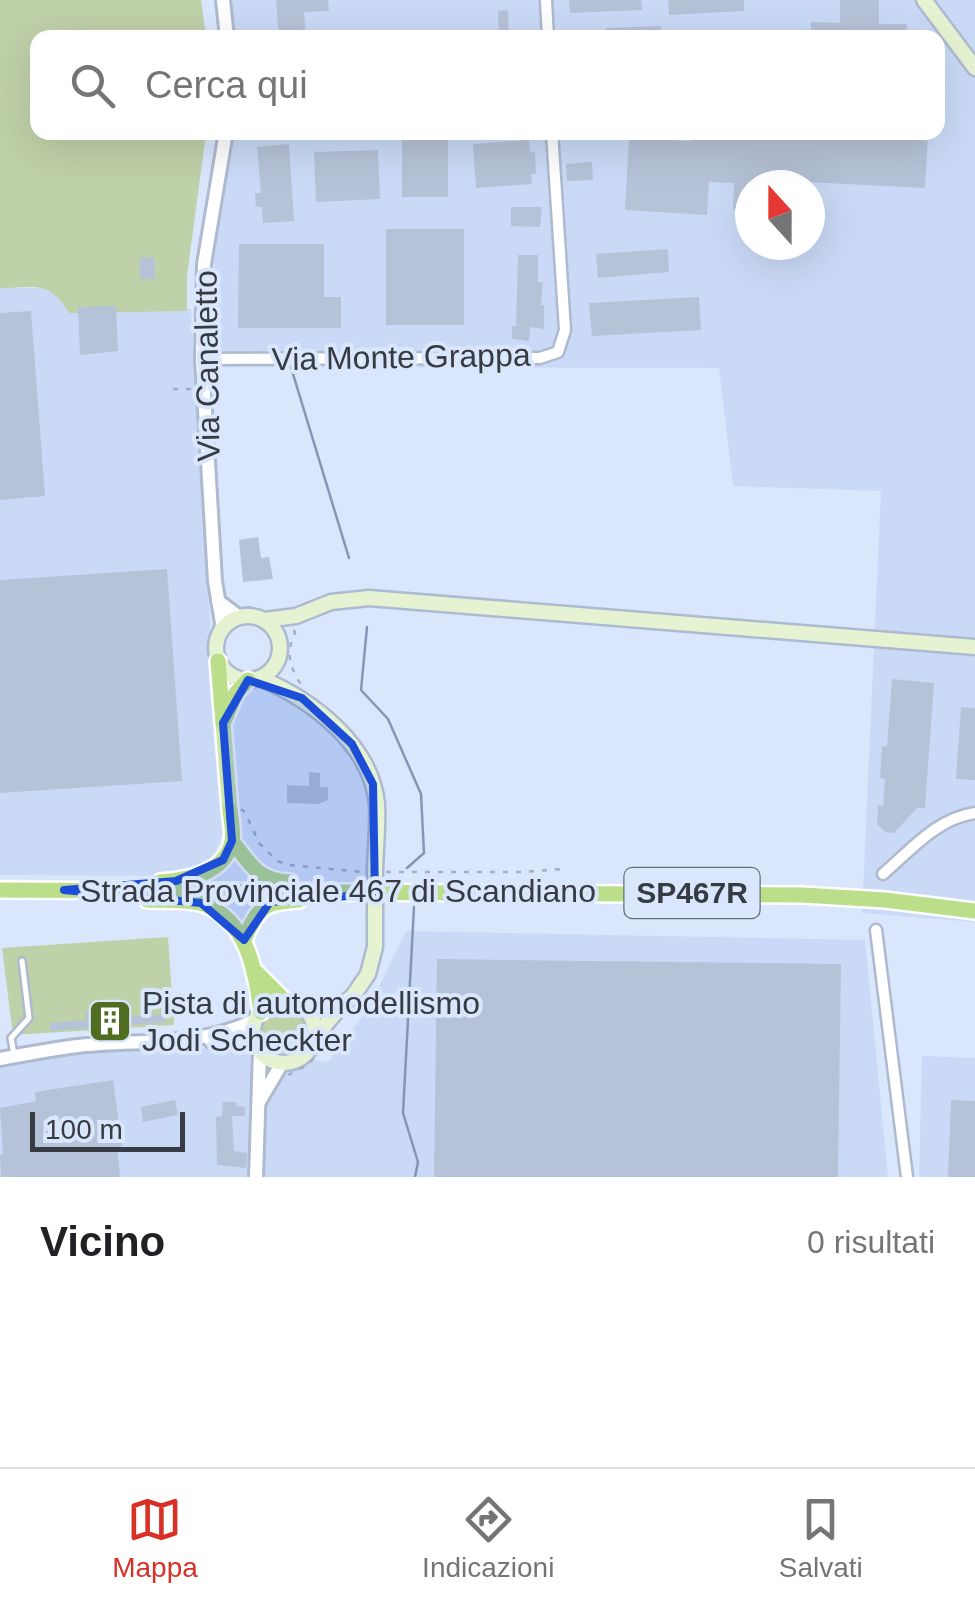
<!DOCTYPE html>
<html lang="it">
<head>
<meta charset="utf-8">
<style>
  body { margin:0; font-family:Helvetica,sans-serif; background:#f2f2f2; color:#202124 }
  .compass { position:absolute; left:735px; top:170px; width:90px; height:90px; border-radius:50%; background:#fff; box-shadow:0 10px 40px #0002; rotate:339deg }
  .scale { position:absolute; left:30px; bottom:25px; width:155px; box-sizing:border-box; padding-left:10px; border:5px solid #363b44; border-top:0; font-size:28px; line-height:35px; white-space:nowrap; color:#363b44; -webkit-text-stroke:8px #dae6fc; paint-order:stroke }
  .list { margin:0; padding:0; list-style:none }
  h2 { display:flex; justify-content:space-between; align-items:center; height:130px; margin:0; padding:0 40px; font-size:42px }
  h2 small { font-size:32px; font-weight:400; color:#757577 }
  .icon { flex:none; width:55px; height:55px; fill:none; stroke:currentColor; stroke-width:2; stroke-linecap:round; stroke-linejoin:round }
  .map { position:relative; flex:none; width:975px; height:1177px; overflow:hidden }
  .search { position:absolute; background:#fff; box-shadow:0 10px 40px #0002; left:30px; right:30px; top:30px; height:110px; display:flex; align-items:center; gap:25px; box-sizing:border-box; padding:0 35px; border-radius:20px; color:#757577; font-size:38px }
  .sheet { height:290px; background:#fff }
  nav { display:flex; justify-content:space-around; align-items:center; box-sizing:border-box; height:140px; border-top:2px solid #e0e0e0; background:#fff; font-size:28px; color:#757577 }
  nav a { display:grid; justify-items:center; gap:5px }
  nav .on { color:#d93025 }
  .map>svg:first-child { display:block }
  .built { fill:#cadaf6; fill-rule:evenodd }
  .green { fill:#bfd1a9 }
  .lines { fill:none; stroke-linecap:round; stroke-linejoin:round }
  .stream { stroke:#8596b5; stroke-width:2.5 }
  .building { fill:#b6c2d7 }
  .service-casing { stroke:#aebacf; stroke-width:10 }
  .minor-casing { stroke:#aebacf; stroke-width:15 }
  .tertiary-casing { stroke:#aebacf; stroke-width:18 }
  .secondary-casing { stroke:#aebacf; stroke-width:19 }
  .primary-casing { stroke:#fff; stroke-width:20 }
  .trunk-casing { stroke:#fff; stroke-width:20 }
  .path { stroke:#a4aec0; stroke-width:2.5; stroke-dasharray:5 8; stroke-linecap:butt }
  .service { stroke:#fff; stroke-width:5 }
  .minor { stroke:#fff; stroke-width:10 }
  .tertiary { stroke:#fff; stroke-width:12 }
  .secondary { stroke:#e6f3d3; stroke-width:14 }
  .primary { stroke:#cce6a7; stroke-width:15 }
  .trunk { stroke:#bbde8a; stroke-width:15 }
  .secondary-bridge-casing { stroke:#aebacf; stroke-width:19; stroke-linecap:butt }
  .secondary-bridge { stroke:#e6f3d3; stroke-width:14 }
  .marked { fill:#1d4ed8; fill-opacity:0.2; stroke:#1d4ed8; stroke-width:8; stroke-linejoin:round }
  .labels { text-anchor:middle; stroke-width:8; stroke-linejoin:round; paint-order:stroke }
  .shield { fill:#dae6fc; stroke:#676e7b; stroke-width:2.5 }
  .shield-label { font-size:30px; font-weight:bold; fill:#363b44 }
  .street-label { font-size:32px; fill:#363b44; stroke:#dae6fc }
  .poi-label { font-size:32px; fill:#363b44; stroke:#dae6fc; text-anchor:start }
</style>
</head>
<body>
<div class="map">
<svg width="975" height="1177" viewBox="0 0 975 1177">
  <rect width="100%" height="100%" fill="#dae6fc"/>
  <!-- built -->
  <g class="built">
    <path d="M 225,0 L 975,0 L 975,922 L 862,913 L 881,491 L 733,486 L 719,368 L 210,367 L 219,133 L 938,132 L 938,38 L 223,37 ZM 750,185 L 810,185 L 810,245 L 750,245 Z"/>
    <polygon points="0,288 47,288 60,298 69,313 191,309 223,832 213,860 177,876 0,875"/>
    <polygon points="406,931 865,940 888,1177 0,1177 0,1066 79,1052 246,1046 328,1062 368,1009"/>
    <polygon points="922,1056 975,1058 975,1177 919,1177"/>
  </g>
  <!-- green -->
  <g class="green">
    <path d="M 0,0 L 201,0 L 206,37 L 38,38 L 38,132 L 206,133 L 187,276 L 187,311 L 69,313 C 49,279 35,288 0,288 Z"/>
    <polygon points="168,937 174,1025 13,1035 2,948"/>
    <circle cx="284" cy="1030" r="23"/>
  </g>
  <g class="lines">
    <!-- stream -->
    <g class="stream">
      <polyline points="290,364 349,558"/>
      <polyline points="367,627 361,690 388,719 421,794 424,853 407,868"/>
      <polyline points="414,907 403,1113 418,1162 415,1177"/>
    </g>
  </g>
  <!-- building -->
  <g class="building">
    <polygon points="276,0 328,0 329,11 304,12 306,38 279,38"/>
    <polygon points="569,0 641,0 642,10 570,13"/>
    <polygon points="668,0 744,0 744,11 669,15"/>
    <polygon points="840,0 879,0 879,24 907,24 906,38 811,38 811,22 840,23"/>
    <polygon points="508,10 509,38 499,38 498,11"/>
    <polygon points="661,26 662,38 606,38 606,28"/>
    <polygon points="691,132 928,132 925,188 807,182 807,185 750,185 750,210 733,209 734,183 709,182 707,215 625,210 629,138 691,141"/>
    <rect x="402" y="137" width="46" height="60"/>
    <polygon points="529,140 530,152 535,152 536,174 531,174 532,184 476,188 473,144"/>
    <polygon points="289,144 294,221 263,223 262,207 256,207 255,193 261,193 257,147"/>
    <polygon points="378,150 380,199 316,202 314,152"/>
    <polygon points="592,162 593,180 567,181 566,164"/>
    <polygon points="511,207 542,207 540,227 511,226"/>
    <rect x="386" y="229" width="78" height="96"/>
    <polygon points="239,244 324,244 324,297 341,297 341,328 238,328"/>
    <polygon points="668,249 669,272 598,278 596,254"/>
    <polygon points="518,255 538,255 538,282 543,282 541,305 544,305 544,329 530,327 529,341 512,339 512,326 516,326"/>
    <polygon points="154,257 155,279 140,279 140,258"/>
    <polygon points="699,297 701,330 592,336 589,303"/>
    <polygon points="116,306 118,351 80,355 78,307"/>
    <polygon points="31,311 45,496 0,500 0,313"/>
    <polygon points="258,537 261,558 269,557 273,579 243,582 239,540"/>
    <polygon points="167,569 182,781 0,793 0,580"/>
    <polygon points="892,679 934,683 925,808 917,808 894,833 885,832 877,824 878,805 883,806 885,779 880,778 882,746 887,747"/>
    <polygon points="961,707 975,708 975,780 956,779"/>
    <polygon points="309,772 320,773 320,787 328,787 328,800 318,804 287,803 287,785 309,786"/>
    <polygon points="437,959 841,964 838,1177 434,1177"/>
    <polygon points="109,1010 110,1018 165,1014 165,1022 50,1031 50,1023 86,1020 85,1012"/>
    <polygon points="113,1080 122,1146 117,1147 120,1177 1,1177 0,1155 3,1154 0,1108 36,1101 35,1092"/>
    <polygon points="175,1100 178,1115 143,1122 141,1107"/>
    <polygon points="951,1100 975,1101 975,1177 948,1177"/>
    <polygon points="223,1102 236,1102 236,1106 245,1107 245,1116 232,1116 234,1151 247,1153 246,1168 217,1165 216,1117 222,1116"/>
  </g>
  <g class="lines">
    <!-- service casing -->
    <g class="service-casing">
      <polyline id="service" points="14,1054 11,1038 29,1018 22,961"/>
    </g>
    <!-- minor casing -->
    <g class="minor-casing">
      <g id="minor">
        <polyline points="546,0 548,38"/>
        <polyline points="202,359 540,358 558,352 565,330 552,132"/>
        <path d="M 883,874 C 912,849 936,819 975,813"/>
        <polyline points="876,930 907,1177"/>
      </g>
    </g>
    <!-- tertiary casing -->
    <g class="tertiary-casing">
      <g id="tertiary">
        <polyline points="223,0 227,38"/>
        <polyline points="218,601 238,616 249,615"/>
        <polyline points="221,630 222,623 215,581 202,359 204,264 226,132"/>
        <polyline points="210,1040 212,1042 255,1042"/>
        <path d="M 0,1059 C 26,1054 52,1049 78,1046 C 138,1039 200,1048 255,1020"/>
        <polyline points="259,1102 282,1063"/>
        <polyline points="256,1177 260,1051"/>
      </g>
    </g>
    <!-- secondary casing -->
    <g class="secondary-casing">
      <g id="secondary">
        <polyline points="924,0 975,68"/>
        <circle cx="248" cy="648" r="32"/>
        <polyline points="265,620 296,616 331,602 369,598 975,647"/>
        <path d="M 260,678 C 312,700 371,744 377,804 C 378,825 376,847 375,867"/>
        <circle cx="284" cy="1032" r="31"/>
        <polyline points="300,1006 342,1005"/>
        <polyline points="314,1038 342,1005 353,996 368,974 375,947 375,917"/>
      </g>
    </g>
    <!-- primary casing -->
    <g class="primary-casing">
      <polyline id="primary" points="223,723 230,810"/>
    </g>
    <!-- trunk casing -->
    <g class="trunk-casing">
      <g id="trunk">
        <polyline points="218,661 223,723"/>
        <polyline points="225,719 236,693 248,680"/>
        <path d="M 232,841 C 250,864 258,881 290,882"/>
        <path d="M 160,882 C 188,880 224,874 232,842 C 234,833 231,820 230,810"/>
        <polyline points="0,890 802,895 885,900 975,911"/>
        <path d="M 147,900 C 164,901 187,899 203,904 C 247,919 256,972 261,1012"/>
        <path d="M 244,940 C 259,906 262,903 299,900"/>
        <polyline points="256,972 286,1002"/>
      </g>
    </g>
    <!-- path -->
    <g class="path">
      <polyline points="173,389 191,389"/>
      <path d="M 294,630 L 295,633 C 285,652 290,670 303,687"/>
      <polyline points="241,809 245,812 259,843 277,861 289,865 363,872"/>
      <polyline points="386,872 523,872 562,869"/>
      <polyline points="288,1075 308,1065 320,1050"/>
    </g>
    <!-- service -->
    <use href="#service" class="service"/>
    <!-- minor -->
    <use href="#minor" class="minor"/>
    <!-- tertiary -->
    <use href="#tertiary" class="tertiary"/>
    <!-- secondary -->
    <use href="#secondary" class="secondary"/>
    <!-- primary -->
    <use href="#primary" class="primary"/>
    <!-- trunk -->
    <use href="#trunk" class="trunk"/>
    <!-- secondary-bridge casing -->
    <g class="secondary-bridge-casing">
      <polyline id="secondary-bridge" points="375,917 375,867"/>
    </g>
    <!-- secondary-bridge -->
    <use href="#secondary-bridge" class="secondary-bridge"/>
  </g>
  <!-- marked area -->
  <path class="marked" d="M 248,680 L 302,698 L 352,744 L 373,784 L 375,894 L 270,902 L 244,940 L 201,903 L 64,890 L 176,881 L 223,860 L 232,841 L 223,723 Z"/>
  <!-- icons -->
  <defs>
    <g id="building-square" transform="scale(2.25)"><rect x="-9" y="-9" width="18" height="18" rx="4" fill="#506d21" stroke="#dae6fc"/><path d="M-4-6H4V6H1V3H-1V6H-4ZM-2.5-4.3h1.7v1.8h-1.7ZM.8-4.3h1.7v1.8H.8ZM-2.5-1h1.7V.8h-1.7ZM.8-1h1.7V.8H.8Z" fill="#fff"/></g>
  </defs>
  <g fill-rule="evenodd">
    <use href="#building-square" x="110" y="1021"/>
  </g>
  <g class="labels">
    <!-- shield labels -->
    <rect class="shield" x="624.5" y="868" width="135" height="50" rx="8"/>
    <g class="shield-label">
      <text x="692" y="903">SP467R</text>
    </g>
    <!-- street labels -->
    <g class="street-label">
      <text transform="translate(401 357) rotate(-1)" y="11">Via Monte Grappa</text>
      <text transform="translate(207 366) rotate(-91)" y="11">Via Canaletto</text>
      <text x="338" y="902">Strada Provinciale 467 di Scandiano</text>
    </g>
    <!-- poi labels -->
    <g class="poi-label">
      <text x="142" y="1014">Pista di automodellismo<tspan x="142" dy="37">Jodi Scheckter</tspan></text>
    </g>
  </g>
</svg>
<svg class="compass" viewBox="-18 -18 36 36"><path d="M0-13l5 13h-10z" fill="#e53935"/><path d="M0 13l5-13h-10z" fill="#757577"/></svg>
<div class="scale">100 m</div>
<div class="search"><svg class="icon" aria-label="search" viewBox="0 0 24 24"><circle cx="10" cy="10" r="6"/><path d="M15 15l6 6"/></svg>Cerca qui</div>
</div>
<section class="sheet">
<h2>Vicino<small>0 risultati</small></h2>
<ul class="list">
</ul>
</section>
<nav>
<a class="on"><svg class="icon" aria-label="map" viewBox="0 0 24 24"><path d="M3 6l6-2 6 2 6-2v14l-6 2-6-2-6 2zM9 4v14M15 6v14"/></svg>Mappa</a>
<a><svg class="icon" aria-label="directions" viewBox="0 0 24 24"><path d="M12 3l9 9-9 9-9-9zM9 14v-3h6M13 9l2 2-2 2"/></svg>Indicazioni</a>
<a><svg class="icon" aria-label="saved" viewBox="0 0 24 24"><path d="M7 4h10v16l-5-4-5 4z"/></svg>Salvati</a>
</nav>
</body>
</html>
